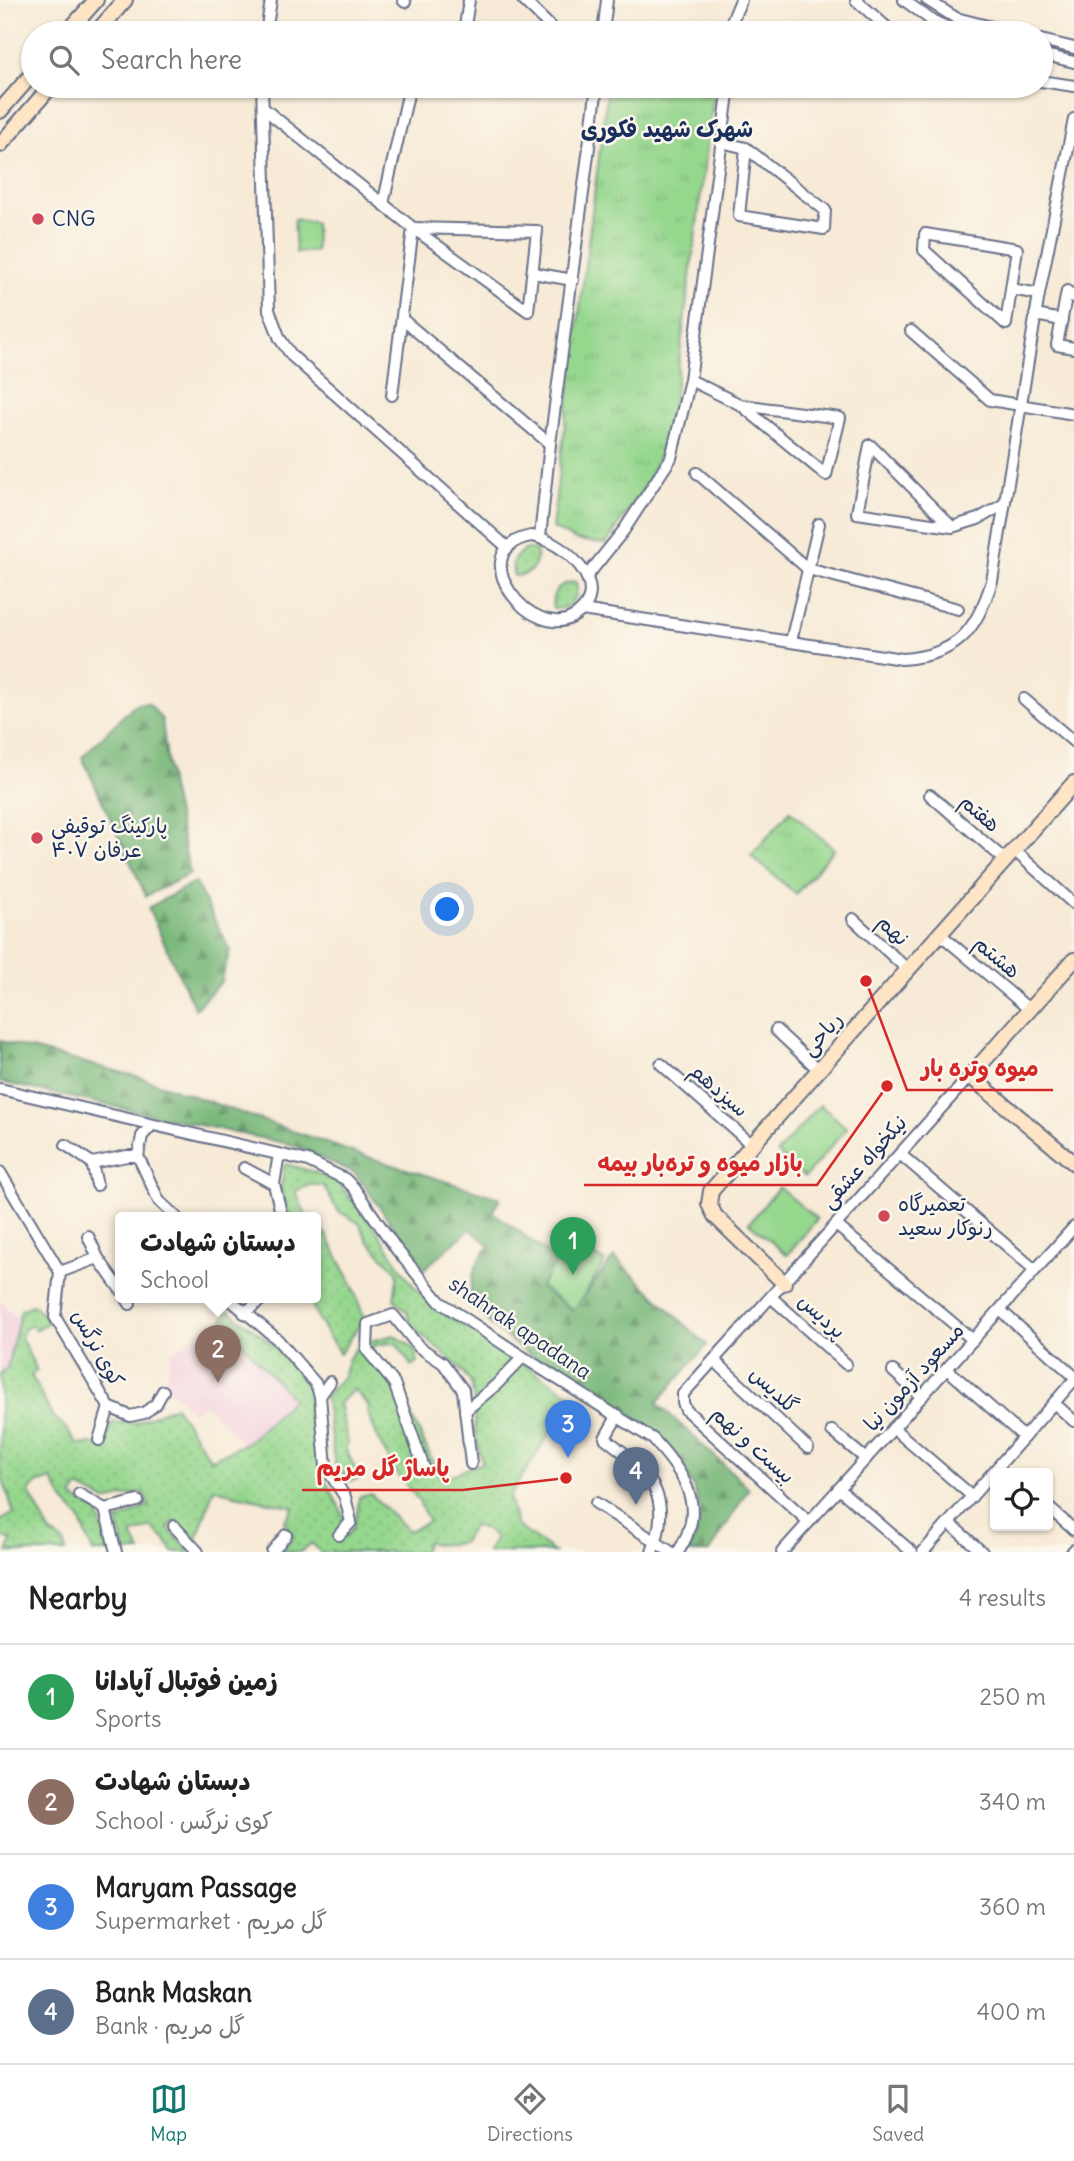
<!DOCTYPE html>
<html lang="en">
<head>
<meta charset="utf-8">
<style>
  body { margin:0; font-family:Delius,"Playpen Sans Arabic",sans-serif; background:#f6f6f6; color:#222 }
  .controls { position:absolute; right:21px; bottom:21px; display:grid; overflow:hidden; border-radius:7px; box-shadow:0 2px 5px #0004 }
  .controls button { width:63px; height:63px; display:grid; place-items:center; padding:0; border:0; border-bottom:2px solid #e0e0e0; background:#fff; color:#222; font:35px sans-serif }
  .you { position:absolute; left:448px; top:910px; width:24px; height:24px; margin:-18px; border:5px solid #fff; border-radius:50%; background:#1a73e8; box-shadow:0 0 0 10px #1a73e833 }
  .badge { display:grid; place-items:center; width:46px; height:46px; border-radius:50%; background:#0f766e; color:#fff; font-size:23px; font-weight:700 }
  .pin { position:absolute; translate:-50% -58px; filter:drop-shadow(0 2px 4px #0008) }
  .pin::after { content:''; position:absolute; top:37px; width:24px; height:21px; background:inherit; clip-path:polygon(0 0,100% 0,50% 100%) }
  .popup { position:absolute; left:115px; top:1212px; width:206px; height:91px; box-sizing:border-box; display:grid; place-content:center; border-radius:7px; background:#fff; filter:drop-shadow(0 2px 5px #0005); font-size:23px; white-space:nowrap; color:#767676 }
  .popup b { font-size:26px; color:#222 }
  .popup::after { content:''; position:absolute; left:50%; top:100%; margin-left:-14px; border:14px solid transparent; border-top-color:#fff }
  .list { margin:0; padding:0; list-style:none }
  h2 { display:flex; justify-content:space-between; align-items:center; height:91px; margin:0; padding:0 28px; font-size:30px }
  h2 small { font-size:23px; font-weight:400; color:#767676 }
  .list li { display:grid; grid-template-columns:46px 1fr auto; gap:21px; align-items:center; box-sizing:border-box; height:105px; padding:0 28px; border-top:2px solid #e0e0e0 }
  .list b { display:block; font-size:26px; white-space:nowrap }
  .list p { margin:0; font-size:23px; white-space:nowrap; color:#767676 }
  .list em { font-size:23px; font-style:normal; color:#767676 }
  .icon { flex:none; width:38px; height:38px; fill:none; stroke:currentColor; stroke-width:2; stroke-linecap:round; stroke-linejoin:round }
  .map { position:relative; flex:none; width:1074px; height:1552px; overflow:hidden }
  .search { position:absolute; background:#fff; box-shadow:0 2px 5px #0004; left:21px; right:21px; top:21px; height:77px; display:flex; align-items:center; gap:18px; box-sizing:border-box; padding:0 24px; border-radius:38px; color:#767676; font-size:26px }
  .sheet { height:511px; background:#fff }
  nav { display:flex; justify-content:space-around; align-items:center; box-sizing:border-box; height:98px; border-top:2px solid #e0e0e0; background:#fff; font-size:19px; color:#767676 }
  nav a { display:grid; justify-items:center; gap:4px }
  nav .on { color:#0f766e }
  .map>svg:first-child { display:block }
  .built { fill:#f4cfde }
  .grass { fill:url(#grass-dots); stroke:#588376; stroke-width:2 }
  .forest { fill:url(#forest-firs); stroke:#4a746c; stroke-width:2 }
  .park { fill:url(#park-tufts); stroke:#588376; stroke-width:2 }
  .pitch { fill:#96d78e; stroke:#588376; stroke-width:2 }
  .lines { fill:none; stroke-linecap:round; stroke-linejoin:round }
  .street-casing { stroke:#687088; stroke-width:14 }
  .secondary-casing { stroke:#687088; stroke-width:18 }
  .street { stroke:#fff; stroke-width:10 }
  .secondary { stroke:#fde5c5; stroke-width:14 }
  .poi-dot { fill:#d1495b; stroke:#fbf7ec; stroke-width:2.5 }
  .labels { text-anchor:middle; stroke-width:5; stroke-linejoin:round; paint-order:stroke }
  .poi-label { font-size:21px; fill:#1b2f5e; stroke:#fbf7ec; text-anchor:start }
  .street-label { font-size:21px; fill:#1b2f5e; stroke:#fbf7ec }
  .neighbourhood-label { font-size:23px; font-weight:bold; fill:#1b2f5e; stroke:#fbf7ec }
  .leader { fill:none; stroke:#d62828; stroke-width:2.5 }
  .callout-dot { fill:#d62828; stroke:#fbf7ec; stroke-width:2.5 }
  .callout-label { font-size:23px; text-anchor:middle; font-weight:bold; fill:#d62828; stroke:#fbf7ec; stroke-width:5; stroke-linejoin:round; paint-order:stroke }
</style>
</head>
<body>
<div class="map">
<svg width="1074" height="1552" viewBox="0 0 1074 1552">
  <defs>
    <pattern id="grass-dots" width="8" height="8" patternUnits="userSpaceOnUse" patternTransform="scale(1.75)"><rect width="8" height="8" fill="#96d78e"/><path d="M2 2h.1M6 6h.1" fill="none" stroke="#81b97d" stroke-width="1.8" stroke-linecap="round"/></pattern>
    <pattern id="forest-firs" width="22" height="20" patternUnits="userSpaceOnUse" patternTransform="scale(1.75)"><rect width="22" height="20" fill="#78b879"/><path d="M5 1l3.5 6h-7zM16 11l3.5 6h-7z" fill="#629666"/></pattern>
    <pattern id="park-tufts" width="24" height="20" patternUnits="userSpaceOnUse" patternTransform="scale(1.75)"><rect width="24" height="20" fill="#96d78e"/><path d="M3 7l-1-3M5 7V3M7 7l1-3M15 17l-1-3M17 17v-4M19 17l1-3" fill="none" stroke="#81b97d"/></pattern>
  </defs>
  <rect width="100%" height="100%" fill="#fbf7ec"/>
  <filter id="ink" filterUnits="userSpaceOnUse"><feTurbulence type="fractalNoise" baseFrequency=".0143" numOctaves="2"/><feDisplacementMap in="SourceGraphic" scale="14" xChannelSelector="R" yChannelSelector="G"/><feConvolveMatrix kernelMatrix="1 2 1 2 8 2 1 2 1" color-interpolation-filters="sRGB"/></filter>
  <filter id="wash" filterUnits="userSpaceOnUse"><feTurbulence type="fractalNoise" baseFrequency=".00686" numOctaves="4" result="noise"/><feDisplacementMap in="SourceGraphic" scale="28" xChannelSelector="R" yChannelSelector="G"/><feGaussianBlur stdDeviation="1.57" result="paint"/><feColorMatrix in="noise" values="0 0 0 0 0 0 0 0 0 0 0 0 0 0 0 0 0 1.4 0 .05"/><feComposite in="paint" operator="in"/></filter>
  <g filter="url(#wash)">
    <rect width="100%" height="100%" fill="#f7ead6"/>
    <!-- built -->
    <g class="built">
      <polygon points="0,1301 18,1320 8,1364 0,1373"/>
      <polygon points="217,1321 294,1399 244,1444 204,1403 193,1412 165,1384 172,1351"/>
    </g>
    <!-- grass -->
    <g class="grass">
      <path d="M 526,549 L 536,549 C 540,565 530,576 514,576 C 510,564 515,555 526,549 Z"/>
      <path d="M 576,582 C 580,598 570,610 553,609 C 550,593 559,582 576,582 Z"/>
      <path d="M 285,1164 L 314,1172 L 336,1181 L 373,1225 L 411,1283 L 430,1304 L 587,1405 L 582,1415 L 568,1405 L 509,1497 L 516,1525 L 554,1552 L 487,1552 L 495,1538 L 483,1528 L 473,1526 L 462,1543 L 435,1545 L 427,1541 L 423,1552 L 320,1552 L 312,1543 L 300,1552 L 282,1552 L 294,1536 L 284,1522 L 294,1507 L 235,1495 L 214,1488 L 196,1541 L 174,1521 L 168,1528 L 190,1552 L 173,1552 L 167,1542 L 151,1527 L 132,1535 L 141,1552 L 125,1552 L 117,1521 L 149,1506 L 143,1492 L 106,1501 L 79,1487 L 72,1497 L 98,1512 L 109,1552 L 93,1552 L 79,1517 L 66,1504 L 51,1479 L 34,1485 L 29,1492 L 51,1534 L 64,1542 L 66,1552 L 7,1552 L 12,1540 L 0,1536 L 0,1521 L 14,1513 L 0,1471 L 0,1375 L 7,1368 L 21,1310 L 33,1305 L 50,1321 L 36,1330 L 31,1325 L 24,1330 L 21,1338 L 37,1371 L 31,1375 L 52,1416 L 63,1425 L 77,1444 L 104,1445 L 113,1422 L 136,1423 L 175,1406 L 211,1460 L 248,1442 L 293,1399 L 222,1321 L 228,1310 L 263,1336 L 283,1355 L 310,1390 L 324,1478 L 344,1516 L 335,1539 C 356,1538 357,1514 359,1497 L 371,1494 L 408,1531 L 429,1522 L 418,1500 L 397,1473 L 382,1447 L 367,1412 L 369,1406 L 354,1390 L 339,1403 L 348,1443 L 345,1448 L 360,1478 L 350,1481 L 335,1465 L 325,1396 L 343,1377 L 349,1358 L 359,1344 L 394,1335 L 414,1348 L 418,1362 L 412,1366 L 396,1343 L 379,1344 L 370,1348 L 411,1415 L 441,1479 L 482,1463 L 475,1433 L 475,1407 L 471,1383 L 457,1365 L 411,1326 L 407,1312 L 394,1299 L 398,1273 L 368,1241 L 359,1223 L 338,1211 L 323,1185 L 310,1185 L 295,1191 L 307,1217 L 289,1217 L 281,1187 Z"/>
      <polygon points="316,1229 326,1234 352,1284 364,1318 340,1354 319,1321 309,1297 316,1297"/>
    </g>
    <!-- forest -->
    <g class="forest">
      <polygon points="149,703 162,720 170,783 190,874 146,896 82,757 135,704"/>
      <polygon points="195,882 230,950 221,982 195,1009 148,908"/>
      <path d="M 0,1041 L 139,1077 L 355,1153 L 500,1198 L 493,1212 L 558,1261 L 540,1288 L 573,1310 L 614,1257 L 707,1345 L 657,1403 L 749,1488 L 710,1552 L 686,1552 L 696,1536 L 701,1512 L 693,1487 L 681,1461 L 659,1436 L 589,1390 L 519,1348 L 489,1323 L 470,1300 C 471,1276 474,1264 490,1246 L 470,1229 L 424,1269 L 355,1173 L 293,1145 L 0,1082 Z"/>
    </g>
    <!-- park -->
    <g class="park">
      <polygon points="608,86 715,86 670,430 648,481 606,544 576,540 552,528"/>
      <polygon points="294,219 315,223 316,251 296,253"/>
      <polygon points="790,811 834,849 796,894 751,856"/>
    </g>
    <!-- pitch -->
    <g class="pitch">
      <polygon points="820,1105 847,1128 805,1177 777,1153"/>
      <polygon points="779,1187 817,1219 787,1255 749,1223"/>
      <polygon points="572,1240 605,1262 574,1310 540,1287"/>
    </g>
  </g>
  <g filter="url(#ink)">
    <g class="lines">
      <!-- street casing -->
      <g class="street-casing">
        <g id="street">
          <polyline points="403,0 405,2"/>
          <polyline points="523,0 557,33"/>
          <polyline points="856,0 892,32"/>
          <polyline points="904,0 931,20 960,33"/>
          <polyline points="927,0 956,18 1015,33"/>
          <polyline points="266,33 271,0"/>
          <polyline points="464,33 469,0"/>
          <polyline points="603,33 607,0"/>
          <polyline points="732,33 732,21 741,0"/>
          <polyline points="1041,40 1074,48"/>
          <polyline points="1041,54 1074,62"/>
          <polyline points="1041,81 1074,86"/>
          <polyline points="262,86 269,310 280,339 292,356 508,548"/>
          <polyline points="263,108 413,228 392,395"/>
          <polyline points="721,142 746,148 825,210 824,229 739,216 746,148"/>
          <polyline points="383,204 410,86"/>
          <polygon points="413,228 537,231 528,311"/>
          <polyline points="533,273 573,280"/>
          <polyline points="1011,289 1017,249 925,234 924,250 1006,324 1011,289 1039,294"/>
          <polyline points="1074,297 1067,291 1057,345 1074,348"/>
          <polyline points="1035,315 1062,320"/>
          <polyline points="402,319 550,444"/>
          <polyline points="911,331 990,400 1074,414"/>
          <polyline points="690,380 741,405 826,475 840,418 741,405"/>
          <polyline points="697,473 808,569 958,609"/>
          <polyline points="952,527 870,445 857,513 952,527 978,519 1004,504"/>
          <path d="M 531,536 C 563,540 615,587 576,615 C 533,646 459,550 531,536 Z"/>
          <polyline points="540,537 550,444 597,86"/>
          <polyline points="587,576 624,530 671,458 690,380 729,86"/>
          <path d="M 582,610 L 902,659 C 957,655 976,632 992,581 L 1039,294 L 1074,119"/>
          <polyline points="791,641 819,524"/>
          <polyline points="1024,699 1074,742"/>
          <polyline points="930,795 1005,860"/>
          <polyline points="1014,850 1074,904"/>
          <polyline points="853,919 908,970"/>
          <polyline points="940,934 1030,1010"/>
          <polyline points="776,1030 819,1070"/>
          <polyline points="661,1064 752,1145"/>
          <path d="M 0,1089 L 308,1161 L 345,1179 L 354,1188 L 397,1250 L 440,1302 L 523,1357 L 653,1439 C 676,1464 702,1496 688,1532 C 686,1539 682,1546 678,1552"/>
          <polyline points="66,1145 92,1163 97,1185"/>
          <polyline points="279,1154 274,1184 282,1217"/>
          <polyline points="900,1154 1035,1270"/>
          <polyline points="138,1156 142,1136 152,1125"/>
          <polyline points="92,1163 127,1156 138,1156 159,1201 176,1217"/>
          <polyline points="244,1168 274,1184"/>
          <polyline points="0,1172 60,1272 55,1317 109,1407 130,1416 144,1413 156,1404 163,1391"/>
          <polyline points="836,1225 973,1340"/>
          <polyline points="88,1236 98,1258 120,1289"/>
          <polyline points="60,1272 98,1258"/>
          <polyline points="126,1297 130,1304"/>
          <polyline points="227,1297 277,1339 316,1384 320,1396 326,1467 345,1497 351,1522 339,1535"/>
          <polyline points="771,1297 846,1364"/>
          <polyline points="1000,1310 1074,1376"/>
          <polyline points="244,1313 265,1297"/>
          <polyline points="714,1360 808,1448"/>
          <polyline points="947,1369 1024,1437"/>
          <polyline points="893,1371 922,1397"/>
          <polyline points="320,1396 330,1382"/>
          <polyline points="1054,1403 1074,1421"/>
          <polyline points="465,1411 496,1385 523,1357"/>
          <path d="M 618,1415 L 605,1438 C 648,1471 675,1495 652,1552"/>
          <polyline points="893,1428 972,1496"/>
          <polyline points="832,1431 866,1459"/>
          <polyline points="99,1440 109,1407"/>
          <polyline points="424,1468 394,1383 367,1350 368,1324 393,1315 419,1347 443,1363 463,1390 471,1464"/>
          <polyline points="839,1489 912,1552"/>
          <polyline points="79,1494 105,1509 138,1501"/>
          <polyline points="596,1503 671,1552"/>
          <polyline points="1048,1507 1074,1530"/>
          <polyline points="105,1509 116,1552"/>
          <polyline points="809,1522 686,1410 683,1403 683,1394 970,1076"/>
          <polyline points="949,1523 982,1552"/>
          <polyline points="174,1526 198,1552"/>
          <polyline points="272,1552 286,1535"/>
          <polyline points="782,1552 1074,1227"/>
          <polyline points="923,1552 1074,1380"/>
          <polyline points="1072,1552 1074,1550"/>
        </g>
      </g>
      <!-- secondary casing -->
      <g class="secondary-casing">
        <g id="secondary">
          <polyline points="67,33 96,0"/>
          <polyline points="96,33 125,0"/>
          <polyline points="0,111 33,73"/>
          <polyline points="0,145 51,86"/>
          <polyline points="1074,960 970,1076 1074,1163"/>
          <polyline points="784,1283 715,1216 709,1204 711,1191 1074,783"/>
        </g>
      </g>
      <!-- street -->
      <use href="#street" class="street"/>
      <!-- secondary -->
      <use href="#secondary" class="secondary"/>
    </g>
  </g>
  <!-- markers -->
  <g class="poi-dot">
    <circle cx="38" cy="219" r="7"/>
    <circle cx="37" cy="838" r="7"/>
    <circle cx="884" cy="1216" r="7"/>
  </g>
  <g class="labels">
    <!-- poi labels -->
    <g class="poi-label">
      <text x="52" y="226">CNG</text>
      <text x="51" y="833">پارکینگ توقیفی<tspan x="51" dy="24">عرفان ۴۰۷</tspan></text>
      <text x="898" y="1211">تعمیرگاه<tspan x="898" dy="24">رنوکار سعید</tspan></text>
    </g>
    <!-- street labels -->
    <g class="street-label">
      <text transform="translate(980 813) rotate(41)" y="7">هفتم</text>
      <text transform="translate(893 930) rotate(43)" y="7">نهم</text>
      <text transform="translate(997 957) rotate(40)" y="7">هشتم</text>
      <text transform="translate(822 1034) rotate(-48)" y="7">ریاحی</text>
      <text transform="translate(719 1090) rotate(41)" y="7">سیزدهم</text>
      <text transform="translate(864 1162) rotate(-48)" y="7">نیکخواه عشقی</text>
      <text transform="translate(822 1316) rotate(42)" y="7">پردیس</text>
      <text transform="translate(520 1328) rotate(34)" y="7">shahrak apadana</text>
      <text transform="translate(98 1348) rotate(61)" y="7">کوی نرگس</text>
      <text transform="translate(914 1377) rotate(-48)" y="7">مسعود آزمون نیا</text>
      <text transform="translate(774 1390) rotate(43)" y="7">گلدیس</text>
      <text transform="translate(753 1445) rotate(42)" y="7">بیست و نهم</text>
    </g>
    <!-- neighbourhood labels -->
    <g class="neighbourhood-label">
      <text x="667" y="137">شهرک شهید فکوری</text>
    </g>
  </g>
  <!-- callouts -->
  <path class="leader" d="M866 981L907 1090H1053M887 1086L817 1185H584M566 1478L463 1490H302"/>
  <g class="callout-dot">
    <circle cx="866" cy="981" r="7"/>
    <circle cx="887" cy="1086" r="7"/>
    <circle cx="566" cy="1478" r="7"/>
  </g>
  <g class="callout-label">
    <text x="980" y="1076">میوه وتره بار</text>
    <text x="700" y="1171">بازار میوه و تره‌بار بیمه</text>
    <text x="383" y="1476">پاساژ گل مریم</text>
  </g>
</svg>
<div class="controls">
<button><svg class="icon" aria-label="locate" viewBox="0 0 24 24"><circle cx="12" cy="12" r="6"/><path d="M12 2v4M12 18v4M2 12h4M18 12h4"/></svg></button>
</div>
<div class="you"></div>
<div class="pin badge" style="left:573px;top:1275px;background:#2e9e5b">1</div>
<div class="pin badge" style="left:218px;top:1383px;background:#8d6e63">2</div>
<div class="popup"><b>دبستان شهادت</b>School</div>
<div class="pin badge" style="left:568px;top:1458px;background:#3f7fe0">3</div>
<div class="pin badge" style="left:636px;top:1505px;background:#5c6f8a">4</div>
<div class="search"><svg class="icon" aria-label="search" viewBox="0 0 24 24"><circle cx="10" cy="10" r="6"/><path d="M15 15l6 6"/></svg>Search here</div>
</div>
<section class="sheet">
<h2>Nearby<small>4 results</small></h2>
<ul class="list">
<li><span class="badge" style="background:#2e9e5b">1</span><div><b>زمین فوتبال آپادانا</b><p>Sports</p></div><em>250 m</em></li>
<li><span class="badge" style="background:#8d6e63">2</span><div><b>دبستان شهادت</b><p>School · کوی نرگس</p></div><em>340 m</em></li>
<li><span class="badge" style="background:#3f7fe0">3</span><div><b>Maryam Passage</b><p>Supermarket · گل مریم</p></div><em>360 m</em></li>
<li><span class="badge" style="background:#5c6f8a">4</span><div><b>Bank Maskan</b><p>Bank · گل مریم</p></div><em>400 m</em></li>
</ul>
</section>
<nav>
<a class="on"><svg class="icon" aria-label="map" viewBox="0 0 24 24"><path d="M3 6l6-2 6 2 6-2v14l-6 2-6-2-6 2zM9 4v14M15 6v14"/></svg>Map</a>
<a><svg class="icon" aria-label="directions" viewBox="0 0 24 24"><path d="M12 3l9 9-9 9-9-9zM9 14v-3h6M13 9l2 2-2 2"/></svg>Directions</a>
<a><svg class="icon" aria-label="saved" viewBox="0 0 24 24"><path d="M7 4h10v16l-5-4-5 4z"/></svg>Saved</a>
</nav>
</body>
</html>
